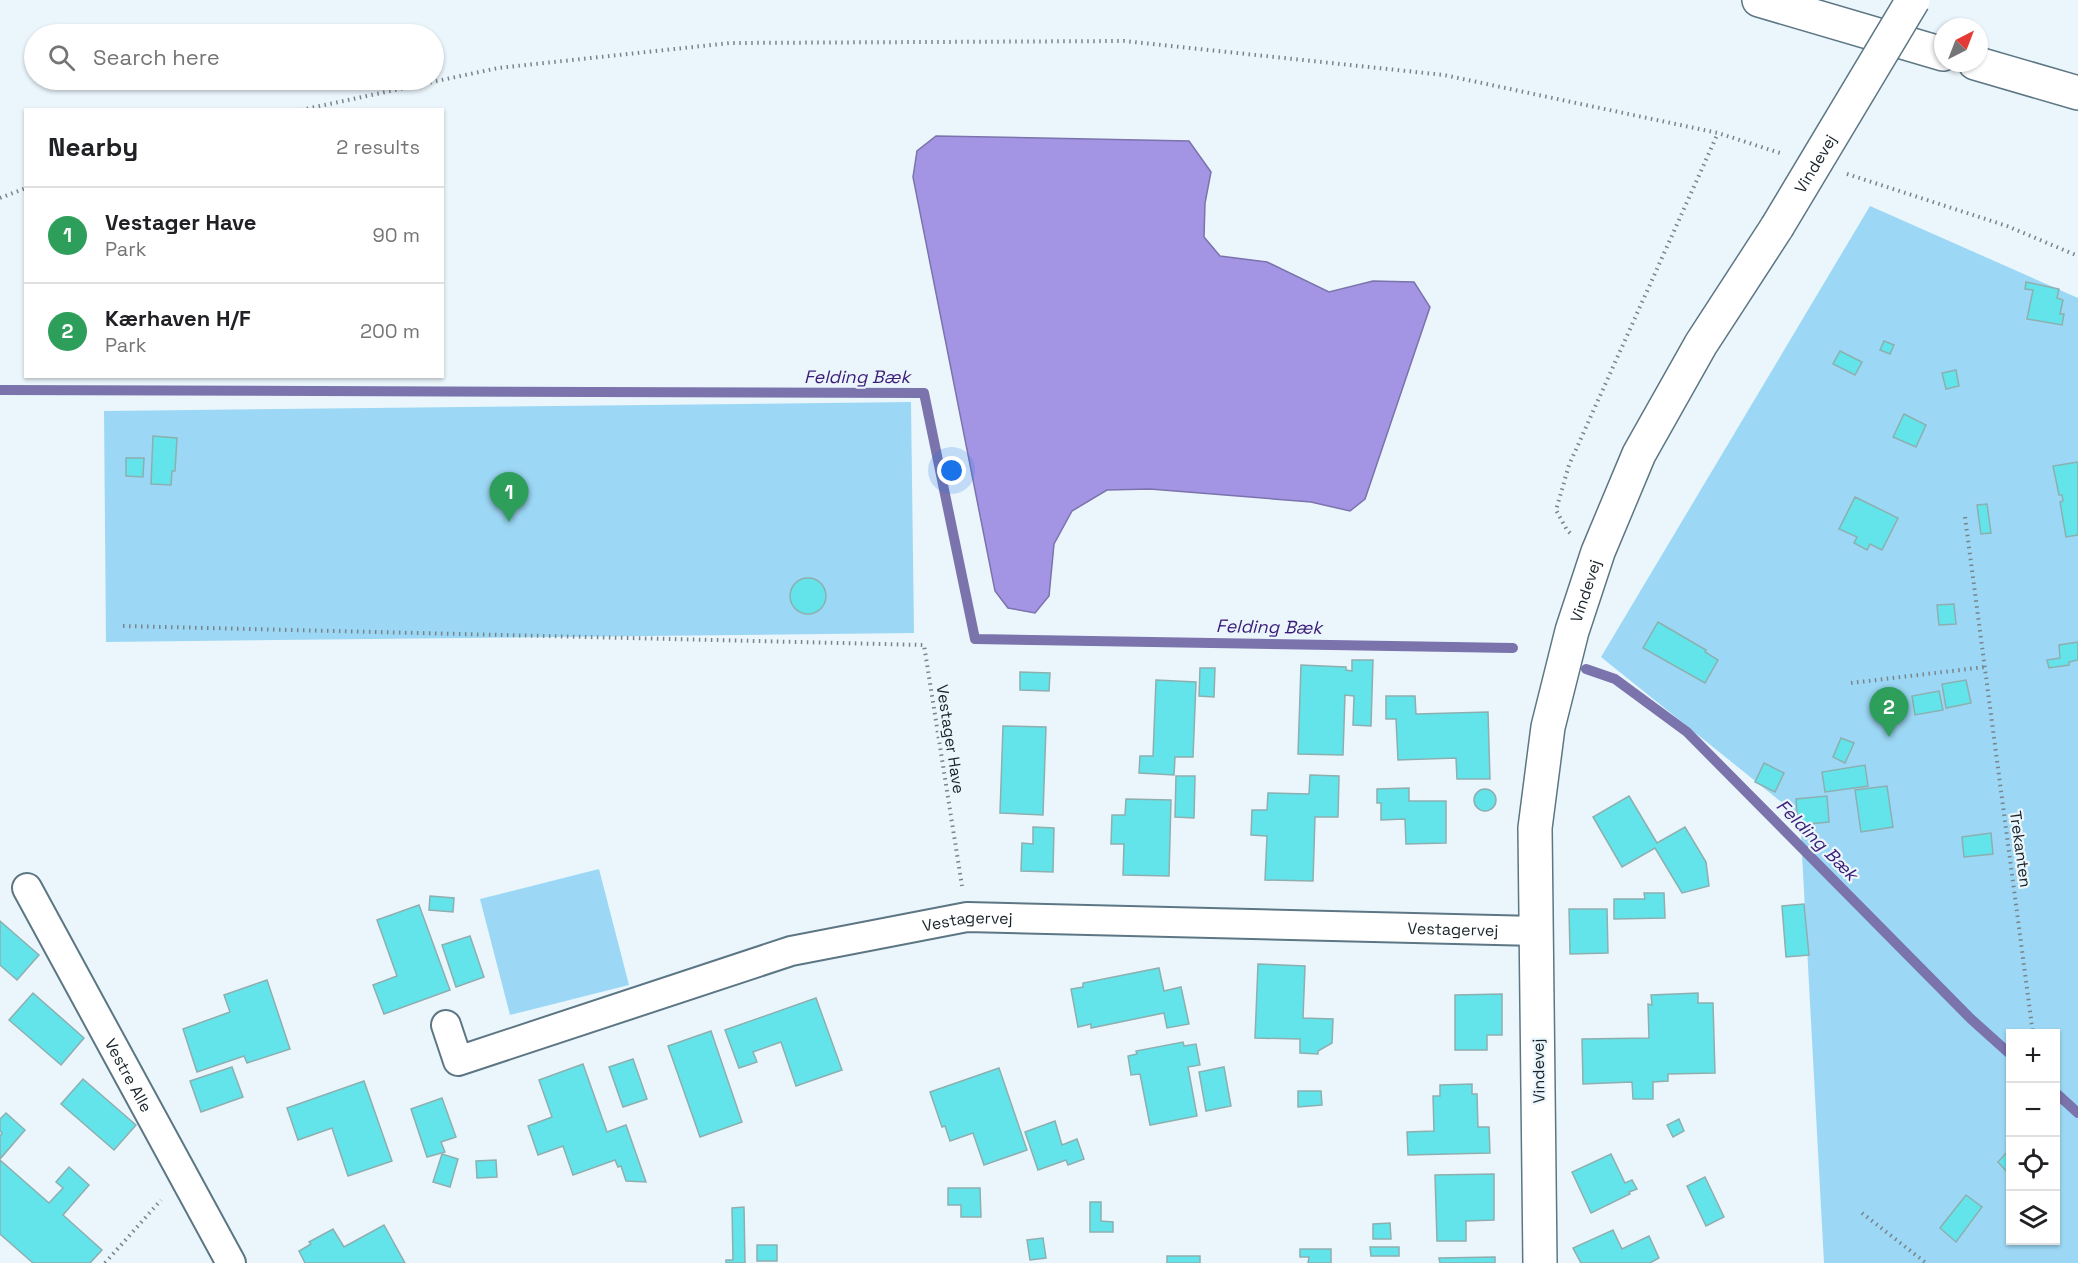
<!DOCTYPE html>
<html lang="en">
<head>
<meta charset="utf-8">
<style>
  body { margin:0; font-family:"Space Grotesk",sans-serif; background:#f2f2f2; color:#202124 }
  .controls { position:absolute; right:18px; bottom:18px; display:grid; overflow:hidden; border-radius:0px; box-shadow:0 2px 4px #0004 }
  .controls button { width:54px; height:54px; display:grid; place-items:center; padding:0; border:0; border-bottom:2px solid #e0e0e0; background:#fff; color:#202124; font:30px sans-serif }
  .compass { position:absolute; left:1934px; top:18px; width:54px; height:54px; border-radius:50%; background:#fff; box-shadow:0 2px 4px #0004; rotate:42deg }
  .you { position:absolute; left:952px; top:471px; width:21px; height:21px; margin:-15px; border:4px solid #fff; border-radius:50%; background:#1a73e8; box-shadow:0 0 0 9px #1a73e833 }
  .badge { display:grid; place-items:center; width:39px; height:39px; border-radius:50%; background:#91640f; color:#fff; font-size:20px; font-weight:700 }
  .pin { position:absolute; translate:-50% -50px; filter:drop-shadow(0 2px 3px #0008) }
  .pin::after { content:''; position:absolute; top:32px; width:21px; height:18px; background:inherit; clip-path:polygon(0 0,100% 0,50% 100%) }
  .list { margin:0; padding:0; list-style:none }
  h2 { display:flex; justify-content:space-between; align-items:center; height:78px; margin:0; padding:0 24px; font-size:26px }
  h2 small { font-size:20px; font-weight:400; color:#757577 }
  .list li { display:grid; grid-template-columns:39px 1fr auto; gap:18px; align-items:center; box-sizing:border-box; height:96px; padding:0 24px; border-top:2px solid #e0e0e0 }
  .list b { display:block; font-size:22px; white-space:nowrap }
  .list p { margin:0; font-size:20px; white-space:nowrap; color:#757577 }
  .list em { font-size:20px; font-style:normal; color:#757577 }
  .icon { flex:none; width:33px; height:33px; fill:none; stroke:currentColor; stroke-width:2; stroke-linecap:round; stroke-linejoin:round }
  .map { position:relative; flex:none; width:2078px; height:1263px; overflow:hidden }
  .search { position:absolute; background:#fff; box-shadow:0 2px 4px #0004; left:24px; top:24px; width:420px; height:66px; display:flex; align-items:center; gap:15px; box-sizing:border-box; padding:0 21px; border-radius:33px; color:#757577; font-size:22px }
  .panel { position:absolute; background:#fff; box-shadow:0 2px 4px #0004; left:24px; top:108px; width:420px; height:270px; border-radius:0px }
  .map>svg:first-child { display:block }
  .green { fill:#9cd8f5; fill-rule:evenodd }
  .water { fill:#a495e4; stroke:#7a73ac; stroke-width:1.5 }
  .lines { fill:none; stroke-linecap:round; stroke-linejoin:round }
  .stream { stroke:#7a73ac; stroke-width:10 }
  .building { fill:#62e4ea; stroke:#8dafb0; stroke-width:1.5 }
  .minor-casing { stroke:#5c7684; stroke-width:32 }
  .tertiary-casing { stroke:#5c7684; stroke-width:36 }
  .primary-casing { stroke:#5c7684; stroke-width:36 }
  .path { stroke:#79848a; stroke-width:4; stroke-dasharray:1.5 4.5; stroke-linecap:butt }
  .minor { stroke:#fff; stroke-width:28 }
  .tertiary { stroke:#fff; stroke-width:33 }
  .primary { stroke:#fff; stroke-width:33 }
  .tertiary-bridge-casing { stroke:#5c7684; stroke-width:36; stroke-linecap:butt }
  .tertiary-bridge { stroke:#fff; stroke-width:33 }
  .labels { text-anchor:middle; stroke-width:4.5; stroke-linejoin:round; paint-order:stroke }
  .street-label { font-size:16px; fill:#19242a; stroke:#ebf6fc }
  .water-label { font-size:18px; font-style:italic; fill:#3b1c77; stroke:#ebf6fc }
</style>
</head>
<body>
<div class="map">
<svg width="2078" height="1263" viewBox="0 0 2078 1263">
  <rect width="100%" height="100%" fill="#ebf6fc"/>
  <!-- green -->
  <g class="green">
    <path d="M 1870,206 L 2078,298 L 2078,1263 L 1824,1263 L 1800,817 L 1601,657 ZM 2010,1034 L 2056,1034 L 2056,1240 L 2010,1240 Z"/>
    <polygon points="911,402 914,633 106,642 104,411"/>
    <polygon points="599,869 629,985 510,1015 480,899"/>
  </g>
  <!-- water -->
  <polygon class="water" points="936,136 1189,141 1211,172 1205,203 1204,237 1220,256 1267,262 1329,292 1373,281 1414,282 1430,307 1365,499 1350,511 1311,502 1150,489 1107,490 1072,511 1054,544 1049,596 1035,613 1008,608 995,591 913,177 917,151"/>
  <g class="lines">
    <!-- stream -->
    <g class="stream">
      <polyline points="0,390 924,393 975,639 1513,648"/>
      <polyline points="1586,669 1615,679 1687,732 1971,1019 2010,1054"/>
      <polyline points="2056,1093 2078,1113"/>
    </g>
  </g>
  <!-- building -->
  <g class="building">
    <polygon points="2026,282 2059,289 2057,298 2063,300 2060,314 2064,314 2062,325 2027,319 2033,290 2025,289"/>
    <polygon points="1884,341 1894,345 1890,354 1880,350"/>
    <polygon points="1840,351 1862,362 1855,375 1833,364"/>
    <polygon points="1956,370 1959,386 1946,389 1942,373"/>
    <polygon points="1904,414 1926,425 1916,447 1893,437"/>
    <polygon points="153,436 177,438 175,471 172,471 171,485 151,484"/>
    <polygon points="126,458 144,458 143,477 126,476"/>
    <polygon points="2078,462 2078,535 2066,537 2060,502 2063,501 2062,495 2059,495 2053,466"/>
    <polygon points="1855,497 1898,518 1882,550 1870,544 1867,550 1854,543 1857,537 1839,529"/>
    <polygon points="1987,504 1991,533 1981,534 1977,505"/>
    <circle cx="808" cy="596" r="18"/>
    <polygon points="1954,604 1956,624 1939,625 1937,605"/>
    <polygon points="1658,622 1706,650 1705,652 1718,660 1705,683 1643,648"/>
    <polygon points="2078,642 2078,660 2069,662 2069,665 2049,668 2047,660 2060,658 2059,645"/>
    <polygon points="1352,660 1373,660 1371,726 1353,725 1354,696 1345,695 1343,755 1298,754 1301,665 1346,667 1346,670 1352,671"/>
    <polygon points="1200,668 1215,668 1214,697 1199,696"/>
    <polygon points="1020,672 1050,673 1049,691 1020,690"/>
    <polygon points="1156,680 1196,682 1193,757 1175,757 1174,775 1139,773 1140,756 1153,756"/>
    <polygon points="1966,680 1971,703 1946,708 1942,684"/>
    <polygon points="1939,691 1943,710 1915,715 1912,696"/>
    <polygon points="1386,696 1415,696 1416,714 1488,712 1490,779 1457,779 1456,758 1398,760 1396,719 1386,719"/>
    <polygon points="1003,726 1046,727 1043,815 1000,813"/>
    <polygon points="1841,738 1854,743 1845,763 1833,757"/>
    <polygon points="1764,763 1784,773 1775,792 1755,782"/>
    <polygon points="1865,765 1868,786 1825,792 1822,772"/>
    <polygon points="1310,775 1339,776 1338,817 1315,817 1313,881 1265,880 1267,836 1251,835 1252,810 1267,810 1268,793 1309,794"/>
    <polygon points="1176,776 1195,776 1194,818 1175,817"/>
    <polygon points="1887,786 1893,827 1861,832 1855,790"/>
    <polygon points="1409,788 1409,801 1446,801 1446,843 1406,844 1405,819 1381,820 1381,803 1377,803 1377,789"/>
    <circle cx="1485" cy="800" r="11"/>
    <polygon points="1629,796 1657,843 1685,827 1706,862 1709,886 1682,893 1655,848 1622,867 1593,817"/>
    <polygon points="1827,796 1829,822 1798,825 1796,799"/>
    <polygon points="1126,799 1171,800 1169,876 1123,875 1124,844 1111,844 1112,815 1125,815"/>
    <polygon points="1033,827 1054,828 1053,872 1021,871 1022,843 1033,844"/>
    <polygon points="1991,833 1993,854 1964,857 1962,837"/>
    <polygon points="1644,893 1664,893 1665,918 1614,919 1614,899 1645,899"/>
    <polygon points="430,896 454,898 453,912 429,910"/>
    <polygon points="1804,904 1809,955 1786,957 1782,906"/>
    <polygon points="419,905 450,990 384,1014 373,985 397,976 377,920"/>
    <polygon points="1569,909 1607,909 1608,953 1570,954"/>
    <polygon points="0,921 39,955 17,980 0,965"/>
    <polygon points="470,936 484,977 456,987 442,945"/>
    <polygon points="1258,964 1305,966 1303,1018 1333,1019 1332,1043 1318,1051 1318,1054 1300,1053 1300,1039 1255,1038"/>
    <polygon points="1159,968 1164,991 1181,987 1189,1024 1167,1028 1164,1013 1091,1028 1091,1024 1078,1027 1071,989 1083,987 1083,983"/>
    <polygon points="267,980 290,1049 247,1063 244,1056 197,1072 183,1029 230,1012 224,995"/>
    <polygon points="33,993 84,1038 61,1065 9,1020"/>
    <polygon points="1698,993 1698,1003 1713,1003 1715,1073 1668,1074 1668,1081 1653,1082 1653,1099 1633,1099 1632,1082 1583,1084 1582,1039 1649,1038 1648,1004 1652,1005 1651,995"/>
    <polygon points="1502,994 1502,1035 1487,1035 1487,1050 1455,1050 1455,995"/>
    <polygon points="816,998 842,1070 796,1086 781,1042 753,1052 757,1062 739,1068 725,1030"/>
    <polygon points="711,1031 742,1122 700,1137 668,1046"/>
    <polygon points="1183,1042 1184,1046 1196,1044 1200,1065 1188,1067 1197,1116 1150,1125 1140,1074 1131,1075 1128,1056 1137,1054 1136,1051"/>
    <polygon points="633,1059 647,1099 623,1107 609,1067"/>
    <polygon points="583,1064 607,1132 626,1125 646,1182 626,1181 621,1166 618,1167 615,1160 573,1175 563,1146 538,1155 528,1126 552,1117 539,1080"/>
    <polygon points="232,1067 243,1097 201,1112 190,1081"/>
    <polygon points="1224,1067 1231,1106 1206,1111 1199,1072"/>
    <polygon points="999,1068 1027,1150 984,1165 973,1133 950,1141 945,1126 942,1127 930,1092"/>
    <polygon points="83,1079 136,1125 114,1150 61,1104"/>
    <polygon points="364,1081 392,1161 348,1176 332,1128 298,1140 287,1108"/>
    <polygon points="1472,1084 1472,1094 1477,1094 1478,1127 1489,1127 1490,1153 1408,1155 1407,1132 1434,1131 1433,1096 1440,1096 1440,1085"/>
    <polygon points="1298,1091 1321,1091 1322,1105 1298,1107"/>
    <polygon points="442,1098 456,1137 441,1142 445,1152 427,1157 411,1109"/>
    <polygon points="6,1113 25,1130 0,1159 0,1136 2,1133 0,1131 0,1119"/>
    <polygon points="1679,1119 1684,1131 1673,1137 1667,1125"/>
    <polygon points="1055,1121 1062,1145 1077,1139 1084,1159 1068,1165 1066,1160 1038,1170 1025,1132"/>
    <polygon points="2010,1149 2010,1175 1998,1162"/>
    <polygon points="442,1154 458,1159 450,1187 433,1182"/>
    <polygon points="1611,1154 1625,1183 1632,1180 1637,1189 1629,1192 1630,1194 1591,1213 1572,1172"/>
    <polygon points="0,1160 49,1203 63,1188 56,1182 69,1167 89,1185 63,1215 102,1250 90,1263 33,1263 0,1234"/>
    <polygon points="496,1160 497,1177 477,1178 476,1161"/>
    <polygon points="1494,1174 1494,1220 1466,1221 1466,1241 1437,1241 1435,1175"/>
    <polygon points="1705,1177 1724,1217 1706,1226 1687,1186"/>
    <polygon points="948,1188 980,1188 981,1217 961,1217 961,1205 948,1205"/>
    <polygon points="1966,1195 1982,1207 1956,1242 1940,1228"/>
    <polygon points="1090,1202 1101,1202 1101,1221 1113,1222 1113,1232 1090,1232"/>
    <polygon points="744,1207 745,1263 726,1263 726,1260 733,1260 732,1208"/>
    <polygon points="1390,1223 1391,1239 1373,1239 1373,1224"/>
    <polygon points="384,1225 405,1263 305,1263 299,1251 311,1244 309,1242 333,1229 344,1247"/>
    <polygon points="1613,1230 1622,1249 1649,1236 1659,1258 1650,1263 1581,1263 1573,1248"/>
    <polygon points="1043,1238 1046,1258 1030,1260 1027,1240"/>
    <rect x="757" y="1245" width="20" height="16"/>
    <polygon points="1370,1247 1399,1247 1399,1256 1371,1256"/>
    <polygon points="1300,1249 1331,1249 1331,1263 1308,1263 1309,1257 1300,1257"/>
    <rect x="1167" y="1256" width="33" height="7"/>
    <polygon points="1495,1257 1495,1263 1440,1263 1439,1258"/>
  </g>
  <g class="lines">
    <!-- minor casing -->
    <g class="minor-casing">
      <g id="minor">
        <path id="s1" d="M 27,888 L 231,1263"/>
        <path id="s2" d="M 446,1025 L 458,1061 L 791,951 L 967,917 L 1537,931"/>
      </g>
    </g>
    <!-- tertiary casing -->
    <g class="tertiary-casing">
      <g id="tertiary">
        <path id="s3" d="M 1540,1263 L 1535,828 L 1548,727 L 1572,631 L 1598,552 L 1639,454 L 1701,344 L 1777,227"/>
      </g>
    </g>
    <!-- primary casing -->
    <g class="primary-casing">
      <g id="primary">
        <polyline points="1759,0 1943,54"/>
        <polyline points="1975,63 2078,93"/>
      </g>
    </g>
    <!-- path -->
    <g class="path">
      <polyline points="301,110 498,68 730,43 1124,41 1444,75 1718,133 1783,154"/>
      <polyline points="1847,174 2007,226 2078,256"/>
      <polyline points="0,198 26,188"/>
      <polyline points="1965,517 2033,1034"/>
      <polyline points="1570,533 1567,530 1556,510 1569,465 1718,133"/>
      <polyline points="123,626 924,645 962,886"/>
      <polyline points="1851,683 1985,667"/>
      <polyline points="1862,1213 1926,1263"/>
      <polyline points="105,1263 161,1200"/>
    </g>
    <!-- minor -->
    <use href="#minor" class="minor"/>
    <!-- tertiary -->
    <use href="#tertiary" class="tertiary"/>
    <!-- primary -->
    <use href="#primary" class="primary"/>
    <!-- tertiary-bridge casing -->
    <g class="tertiary-bridge-casing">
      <g id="tertiary-bridge">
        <path id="s4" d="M 1777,227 L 1913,0"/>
      </g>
    </g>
    <!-- tertiary-bridge -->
    <use href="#tertiary-bridge" class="tertiary-bridge"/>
  </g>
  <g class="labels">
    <!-- street labels -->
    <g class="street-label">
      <text dy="6" stroke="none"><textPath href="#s4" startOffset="74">Vindevej</textPath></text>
      <text dy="6" stroke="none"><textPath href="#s3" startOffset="678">Vindevej</textPath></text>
      <text transform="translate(951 739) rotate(81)" y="6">Vestager Have</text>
      <text transform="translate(2021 849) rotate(82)" y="6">Trekanten</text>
      <text dy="6" stroke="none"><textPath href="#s2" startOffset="568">Vestagervej</textPath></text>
      <text dy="6" stroke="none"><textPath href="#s2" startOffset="1054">Vestagervej</textPath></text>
      <text transform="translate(1538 1071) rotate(-91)" y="6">Vindevej</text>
      <text dy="6" stroke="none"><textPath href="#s1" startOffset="213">Vestre Alle</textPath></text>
    </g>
    <!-- water labels -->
    <g class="water-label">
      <text x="857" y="383">Felding Bæk</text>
      <text transform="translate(1269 627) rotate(1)" y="6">Felding Bæk</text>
      <text transform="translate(1817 840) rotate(45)" y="6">Felding Bæk</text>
    </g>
  </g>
</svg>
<div class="controls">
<button>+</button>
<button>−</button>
<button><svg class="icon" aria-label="locate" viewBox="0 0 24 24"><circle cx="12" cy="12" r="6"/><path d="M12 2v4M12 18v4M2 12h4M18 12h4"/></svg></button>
<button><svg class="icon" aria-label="layers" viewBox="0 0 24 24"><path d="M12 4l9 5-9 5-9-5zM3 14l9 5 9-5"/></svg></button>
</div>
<svg class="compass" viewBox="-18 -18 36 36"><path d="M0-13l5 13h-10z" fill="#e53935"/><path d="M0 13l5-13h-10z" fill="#757577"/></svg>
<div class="you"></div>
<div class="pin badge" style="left:509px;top:522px;background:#2e9e5b">1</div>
<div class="pin badge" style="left:1889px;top:737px;background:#2e9e5b">2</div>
<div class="search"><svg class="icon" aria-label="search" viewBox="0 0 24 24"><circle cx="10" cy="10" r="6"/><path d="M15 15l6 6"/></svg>Search here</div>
<section class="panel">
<h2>Nearby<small>2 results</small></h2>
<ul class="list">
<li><span class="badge" style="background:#2e9e5b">1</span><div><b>Vestager Have</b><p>Park</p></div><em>90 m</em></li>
<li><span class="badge" style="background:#2e9e5b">2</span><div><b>Kærhaven H/F</b><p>Park</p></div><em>200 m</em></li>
</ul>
</section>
</div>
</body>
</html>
